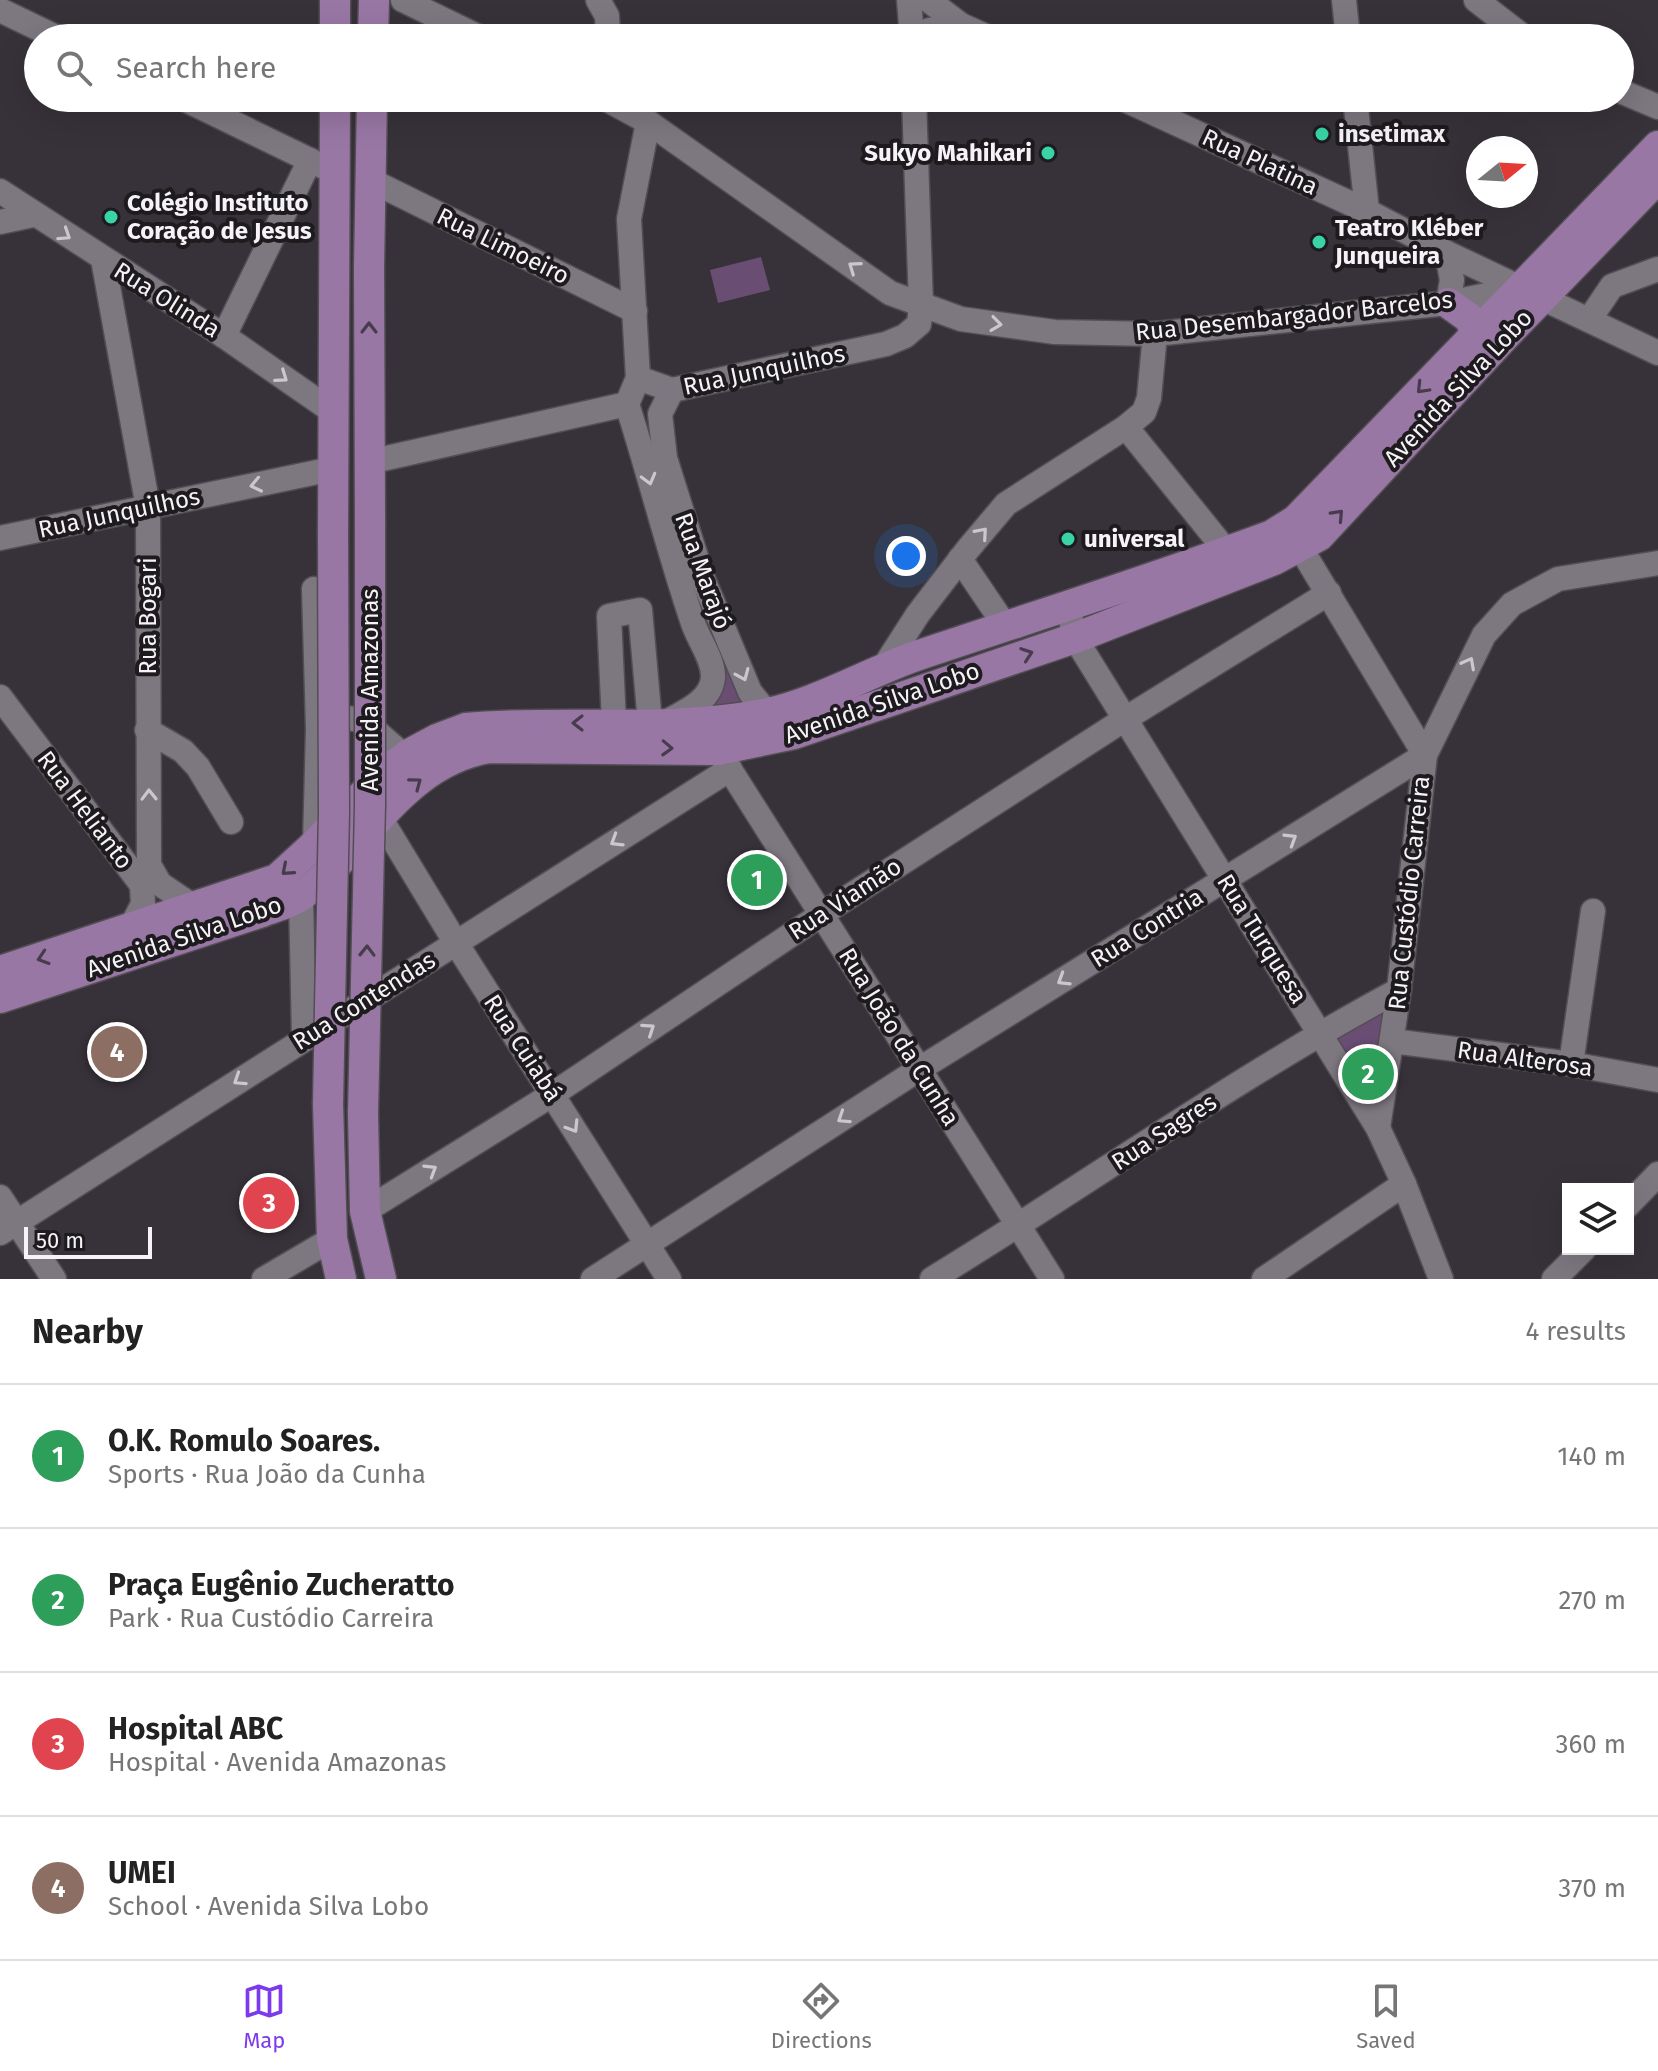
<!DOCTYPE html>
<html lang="en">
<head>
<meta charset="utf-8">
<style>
  body { margin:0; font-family:"Fira Sans",sans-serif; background:#f2f2f2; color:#222 }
  .controls { position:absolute; right:24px; bottom:24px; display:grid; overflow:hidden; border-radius:0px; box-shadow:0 8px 32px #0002 }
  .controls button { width:72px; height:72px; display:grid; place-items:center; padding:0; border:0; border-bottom:2px solid #e0e0e0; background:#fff; color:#222; font:40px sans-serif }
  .compass { position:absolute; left:1466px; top:136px; width:72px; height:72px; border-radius:50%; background:#fff; box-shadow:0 8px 32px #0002; rotate:72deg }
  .scale { position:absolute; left:24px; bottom:20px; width:128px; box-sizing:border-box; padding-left:8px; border:4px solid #f6f2f7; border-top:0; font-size:22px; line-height:28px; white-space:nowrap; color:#f6f2f7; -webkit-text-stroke:6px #1d1b1e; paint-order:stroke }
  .you { position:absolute; left:906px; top:556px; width:28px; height:28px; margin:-20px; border:6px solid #fff; border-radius:50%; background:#1a73e8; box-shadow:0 0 0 12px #1a73e833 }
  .badge { display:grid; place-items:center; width:52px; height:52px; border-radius:50%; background:#7c3aed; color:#fff; font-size:26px; font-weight:700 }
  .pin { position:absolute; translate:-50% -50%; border:4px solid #fff; box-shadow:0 2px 8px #0006 }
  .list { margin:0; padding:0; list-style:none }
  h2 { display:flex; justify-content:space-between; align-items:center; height:104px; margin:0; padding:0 32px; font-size:34px }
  h2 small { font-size:26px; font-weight:400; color:#767676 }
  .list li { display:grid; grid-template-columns:52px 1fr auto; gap:24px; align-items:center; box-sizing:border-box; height:144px; padding:0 32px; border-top:2px solid #e0e0e0 }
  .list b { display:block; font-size:30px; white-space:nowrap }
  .list p { margin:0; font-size:26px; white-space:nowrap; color:#767676 }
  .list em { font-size:26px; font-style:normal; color:#767676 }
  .icon { flex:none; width:44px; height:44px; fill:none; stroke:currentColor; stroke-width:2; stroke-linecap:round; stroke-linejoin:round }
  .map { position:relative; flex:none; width:1658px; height:1279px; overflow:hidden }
  .search { position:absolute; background:#fff; box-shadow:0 8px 32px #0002; left:24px; right:24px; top:24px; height:88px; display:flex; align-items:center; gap:20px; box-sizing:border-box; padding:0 28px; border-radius:44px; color:#767676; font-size:30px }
  .sheet { height:680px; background:#fff }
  nav { display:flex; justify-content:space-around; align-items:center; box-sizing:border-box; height:112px; border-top:2px solid #e0e0e0; background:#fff; font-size:22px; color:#767676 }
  nav a { display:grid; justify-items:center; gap:4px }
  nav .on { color:#7c3aed }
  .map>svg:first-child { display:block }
  .green { fill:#6a4d73 }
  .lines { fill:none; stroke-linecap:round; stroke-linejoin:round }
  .minor-casing { stroke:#534d54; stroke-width:27 }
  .major-casing { stroke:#534d54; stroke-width:33 }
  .minor { stroke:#7d7780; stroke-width:24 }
  .major { stroke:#9977a5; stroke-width:30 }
  .major-bridge-casing { stroke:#534d54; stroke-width:33; stroke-linecap:butt }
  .major-bridge { stroke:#9977a5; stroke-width:30 }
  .oneway { stroke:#ccc7cd }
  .oneway2 { stroke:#483b4d }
  .poi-dot { fill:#38d4a6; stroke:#1d1b1e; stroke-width:3 }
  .labels { text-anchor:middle; stroke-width:8; stroke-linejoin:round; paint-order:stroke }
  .poi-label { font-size:24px; font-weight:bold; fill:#f6f2f7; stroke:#1d1b1e; text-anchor:start }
  .street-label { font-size:24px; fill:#f6f2f7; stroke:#1d1b1e }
</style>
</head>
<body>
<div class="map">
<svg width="1658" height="1279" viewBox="0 0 1658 1279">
  <rect width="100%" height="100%" fill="#373239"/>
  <!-- green -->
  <g class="green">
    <polygon points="757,30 752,38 697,38 700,33"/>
    <polygon points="761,257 770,290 718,303 710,270"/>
    <polygon points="700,596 749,703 703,709"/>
    <polygon points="1392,1000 1376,1109 1333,1039"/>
  </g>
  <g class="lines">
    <!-- minor casing -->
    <g class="minor-casing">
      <g id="minor">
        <polyline points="403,0 481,38"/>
        <polyline points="598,0 607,16 608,38"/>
        <polyline points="909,0 912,38"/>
        <polyline points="928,0 961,25 990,38"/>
        <polyline points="1344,0 1348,38"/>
        <polyline points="1476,0 1525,38"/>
        <polyline points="0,10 58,38"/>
        <polyline points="919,38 929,30 961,25"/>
        <polyline points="1620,91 1658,107"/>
        <polyline points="182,98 324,167"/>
        <polyline points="604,98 648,122 890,293 961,319 1055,332 1155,334 1448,303 1521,288"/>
        <polyline points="1121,98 1367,211 1447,253 1658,353"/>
        <polyline points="1355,98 1367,211"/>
        <polyline points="372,181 635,311"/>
        <polyline points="0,191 224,336 332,411"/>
        <polyline points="0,222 33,215"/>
        <polyline points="1447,253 1452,280 1448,303"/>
        <polyline points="103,259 148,507 149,865 160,884 194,907"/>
        <polyline points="1589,320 1612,286 1658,269"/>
        <polyline points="224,336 310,160"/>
        <polyline points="638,378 672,390 886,344 905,336 919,324 921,306 914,98"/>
        <polyline points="672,390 660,414 665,458 703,579 750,692 767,713 778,722"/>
        <path d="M 627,404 C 650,476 668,549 692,620 C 697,638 714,659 713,678 C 711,701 684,712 666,722"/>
        <polyline points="1126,427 1227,552"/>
        <polyline points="369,462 627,404 638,378 629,219 648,122"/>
        <polyline points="0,538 332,469"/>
        <polyline points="1300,547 1425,755 1399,990 1378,1128"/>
        <polyline points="960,559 1006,627"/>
        <polyline points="314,589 318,729 315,844"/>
        <polyline points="1068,607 1075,638 1378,1128 1404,1184 1441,1279"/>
        <polyline points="882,670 918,614 968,549 1006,504 1126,427 1144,412 1149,398 1155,334"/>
        <polyline points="0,697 142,885 143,904 130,929"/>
        <polyline points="614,723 609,616 640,610 650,723"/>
        <path d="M 320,728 C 358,708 364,722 394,747 L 373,748 L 372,767"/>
        <polyline points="147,730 183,751 198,767 231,822"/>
        <polyline points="722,757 1052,1279"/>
        <polyline points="379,816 456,943 669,1279"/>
        <polyline points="301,896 304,1037"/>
        <polyline points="1392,1041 1571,1064 1658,1080"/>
        <polyline points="1571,1064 1593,911"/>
        <polyline points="0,1197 54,1279"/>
        <polyline points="1628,1205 1658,1174"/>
        <polyline points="365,1211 553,1094 822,914 1125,719 1329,593"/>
        <polyline points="0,1233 730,769"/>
        <polyline points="264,1279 332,1239"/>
        <polyline points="593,1279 921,1068 1425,755 1484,635 1512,604 1558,579 1658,563"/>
        <path d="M 932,1279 C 1088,1184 1238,1076 1399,990"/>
        <polyline points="1264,1279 1404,1184"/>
        <polyline points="1554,1279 1584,1249"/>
      </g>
    </g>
    <!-- major casing -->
    <g class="major-casing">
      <g id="major">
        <polyline points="335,0 335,38"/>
        <polyline points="373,38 374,0"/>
        <polyline points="1448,303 1469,318 1476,332"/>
        <polyline points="370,521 369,268 372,98"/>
        <polyline points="333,534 335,98"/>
        <path d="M 0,971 L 277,879 L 312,847 L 386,771 L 409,754 L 437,739 L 466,728 C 564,719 666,733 763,714 C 813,705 867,673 916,656 C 1035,616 1154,579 1272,535 L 1296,520 L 1658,146"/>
        <path d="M 0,998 L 262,912 C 275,907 291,903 302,895 C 367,847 402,763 489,748 L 718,750 L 794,734 L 1075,638 L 1274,560 L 1319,536 L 1505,336 L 1658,178"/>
        <polyline points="328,1104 332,1239 341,1279"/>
        <polyline points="363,1113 365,1211 381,1279"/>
      </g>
    </g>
    <!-- minor -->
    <use href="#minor" class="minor"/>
    <!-- major -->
    <use href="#major" class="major"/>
    <!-- major-bridge casing -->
    <g class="major-bridge-casing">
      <g id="major-bridge">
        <polyline points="328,1104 334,812 333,534"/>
        <polyline points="363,1113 370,805 370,521"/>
      </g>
    </g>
    <!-- major-bridge -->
    <use href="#major-bridge" class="major-bridge"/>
  </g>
  <!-- one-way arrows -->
  <defs><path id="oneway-chevron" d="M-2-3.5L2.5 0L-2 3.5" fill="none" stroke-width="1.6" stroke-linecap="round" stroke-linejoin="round" transform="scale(2)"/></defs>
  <g class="oneway">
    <use href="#oneway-chevron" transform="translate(65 235) rotate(33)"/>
    <use href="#oneway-chevron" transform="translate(854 267) rotate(-145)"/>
    <use href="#oneway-chevron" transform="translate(996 324) rotate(8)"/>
    <use href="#oneway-chevron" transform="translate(282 377) rotate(35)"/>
    <use href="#oneway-chevron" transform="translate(649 479) rotate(75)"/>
    <use href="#oneway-chevron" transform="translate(256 485) rotate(168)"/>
    <use href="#oneway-chevron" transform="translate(982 533) rotate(-49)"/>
    <use href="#oneway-chevron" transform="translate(1469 663) rotate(-62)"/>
    <use href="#oneway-chevron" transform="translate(743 675) rotate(67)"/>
    <use href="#oneway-chevron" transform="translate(149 795) rotate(-91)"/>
    <use href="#oneway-chevron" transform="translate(1291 839) rotate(-32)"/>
    <use href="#oneway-chevron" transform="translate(616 841) rotate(148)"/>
    <use href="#oneway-chevron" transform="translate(1063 980) rotate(148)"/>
    <use href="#oneway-chevron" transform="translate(649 1029) rotate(-34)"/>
    <use href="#oneway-chevron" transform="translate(239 1080) rotate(147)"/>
    <use href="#oneway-chevron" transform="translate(843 1118) rotate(147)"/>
    <use href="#oneway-chevron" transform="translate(573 1127) rotate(58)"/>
    <use href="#oneway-chevron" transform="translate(431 1170) rotate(-32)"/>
  </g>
  <g class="oneway2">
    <use href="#oneway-chevron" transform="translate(369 328) rotate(-90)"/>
    <use href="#oneway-chevron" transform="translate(1422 388) rotate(134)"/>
    <use href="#oneway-chevron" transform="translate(1338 515) rotate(-47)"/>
    <use href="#oneway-chevron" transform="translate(1027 654) rotate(-19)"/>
    <use href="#oneway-chevron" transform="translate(578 723) rotate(180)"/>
    <use href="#oneway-chevron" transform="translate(667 748) rotate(2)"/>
    <use href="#oneway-chevron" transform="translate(416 783) rotate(-37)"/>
    <use href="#oneway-chevron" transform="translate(287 870) rotate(139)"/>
    <use href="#oneway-chevron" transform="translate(367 951) rotate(-89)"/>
    <use href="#oneway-chevron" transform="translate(43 958) rotate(162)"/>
  </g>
  <!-- markers -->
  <g class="poi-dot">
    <circle cx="1322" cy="134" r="8"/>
    <circle cx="1048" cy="153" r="8"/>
    <circle cx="111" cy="217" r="8"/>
    <circle cx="1319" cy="242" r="8"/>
    <circle cx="1068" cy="539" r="8"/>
  </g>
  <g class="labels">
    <!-- poi labels -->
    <g class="poi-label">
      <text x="1338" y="142">insetimax</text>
      <text x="1032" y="161" text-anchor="end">Sukyo Mahikari</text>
      <text x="127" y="211">Colégio Instituto<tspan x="127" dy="28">Coração de Jesus</tspan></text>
      <text x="1335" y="236">Teatro Kléber<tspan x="1335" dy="28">Junqueira</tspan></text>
      <text x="1084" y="547">universal</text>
    </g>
    <!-- street labels -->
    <g class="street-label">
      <text transform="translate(1260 162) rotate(25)" y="8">Rua Platina</text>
      <text transform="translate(503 246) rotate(26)" y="8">Rua Limoeiro</text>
      <text transform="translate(167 300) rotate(32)" y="8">Rua Olinda</text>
      <text transform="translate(1294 316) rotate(-6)" y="8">Rua Desembargador Barcelos</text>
      <text transform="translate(764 370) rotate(-12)" y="8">Rua Junquilhos</text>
      <text transform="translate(1458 388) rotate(-47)" y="8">Avenida Silva Lobo</text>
      <text transform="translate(119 513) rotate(-12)" y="8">Rua Junquilhos</text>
      <text transform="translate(703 571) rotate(70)" y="8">Rua Marajó</text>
      <text transform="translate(148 616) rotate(-90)" y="8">Rua Bogari</text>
      <text transform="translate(370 690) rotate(-90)" y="8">Avenida Amazonas</text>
      <text transform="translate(882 703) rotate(-19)" y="8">Avenida Silva Lobo</text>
      <text transform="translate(85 810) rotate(53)" y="8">Rua Helianto</text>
      <text transform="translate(1409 893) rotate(-84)" y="8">Rua Custódio Carreira</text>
      <text transform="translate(845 899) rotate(-33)" y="8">Rua Viamão</text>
      <text transform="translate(1147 928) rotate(-32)" y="8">Rua Contria</text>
      <text transform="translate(184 937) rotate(-19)" y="8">Avenida Silva Lobo</text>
      <text transform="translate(1262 939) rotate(58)" y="8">Rua Turquesa</text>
      <text transform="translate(364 1001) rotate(-32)" y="8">Rua Contendas</text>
      <text transform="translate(899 1037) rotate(58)" y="8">Rua João da Cunha</text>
      <text transform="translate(523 1048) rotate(57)" y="8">Rua Cuiabá</text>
      <text transform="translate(1525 1059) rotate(8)" y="8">Rua Alterosa</text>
      <text transform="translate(1164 1132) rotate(-33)" y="8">Rua Sagres</text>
    </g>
  </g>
</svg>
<div class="controls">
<button><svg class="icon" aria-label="layers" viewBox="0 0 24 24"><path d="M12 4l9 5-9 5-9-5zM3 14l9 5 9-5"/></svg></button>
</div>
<svg class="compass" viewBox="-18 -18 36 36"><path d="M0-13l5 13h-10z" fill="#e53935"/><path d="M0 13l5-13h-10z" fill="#767676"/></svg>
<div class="scale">50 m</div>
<div class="you"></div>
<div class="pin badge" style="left:757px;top:880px;background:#2e9e5b">1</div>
<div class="pin badge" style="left:1368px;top:1074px;background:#2e9e5b">2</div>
<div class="pin badge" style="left:269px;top:1203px;background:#e0444e">3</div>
<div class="pin badge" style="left:117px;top:1052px;background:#8d6e63">4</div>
<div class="search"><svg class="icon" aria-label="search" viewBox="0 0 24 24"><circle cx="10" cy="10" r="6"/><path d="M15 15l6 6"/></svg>Search here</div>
</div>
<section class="sheet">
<h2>Nearby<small>4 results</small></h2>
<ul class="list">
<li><span class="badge" style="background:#2e9e5b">1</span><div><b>O.K. Romulo Soares.</b><p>Sports · Rua João da Cunha</p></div><em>140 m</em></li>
<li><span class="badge" style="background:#2e9e5b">2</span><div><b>Praça Eugênio Zucheratto</b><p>Park · Rua Custódio Carreira</p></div><em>270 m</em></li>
<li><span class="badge" style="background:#e0444e">3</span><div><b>Hospital ABC</b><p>Hospital · Avenida Amazonas</p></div><em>360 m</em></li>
<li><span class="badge" style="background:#8d6e63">4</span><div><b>UMEI</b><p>School · Avenida Silva Lobo</p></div><em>370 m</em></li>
</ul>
</section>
<nav>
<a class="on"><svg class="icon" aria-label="map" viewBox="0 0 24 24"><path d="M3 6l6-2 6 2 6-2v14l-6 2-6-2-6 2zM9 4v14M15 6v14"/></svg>Map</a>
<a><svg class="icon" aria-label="directions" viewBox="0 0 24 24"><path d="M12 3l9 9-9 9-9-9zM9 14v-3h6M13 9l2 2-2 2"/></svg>Directions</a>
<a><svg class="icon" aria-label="saved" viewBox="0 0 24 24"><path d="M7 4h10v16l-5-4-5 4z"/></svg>Saved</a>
</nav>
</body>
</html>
